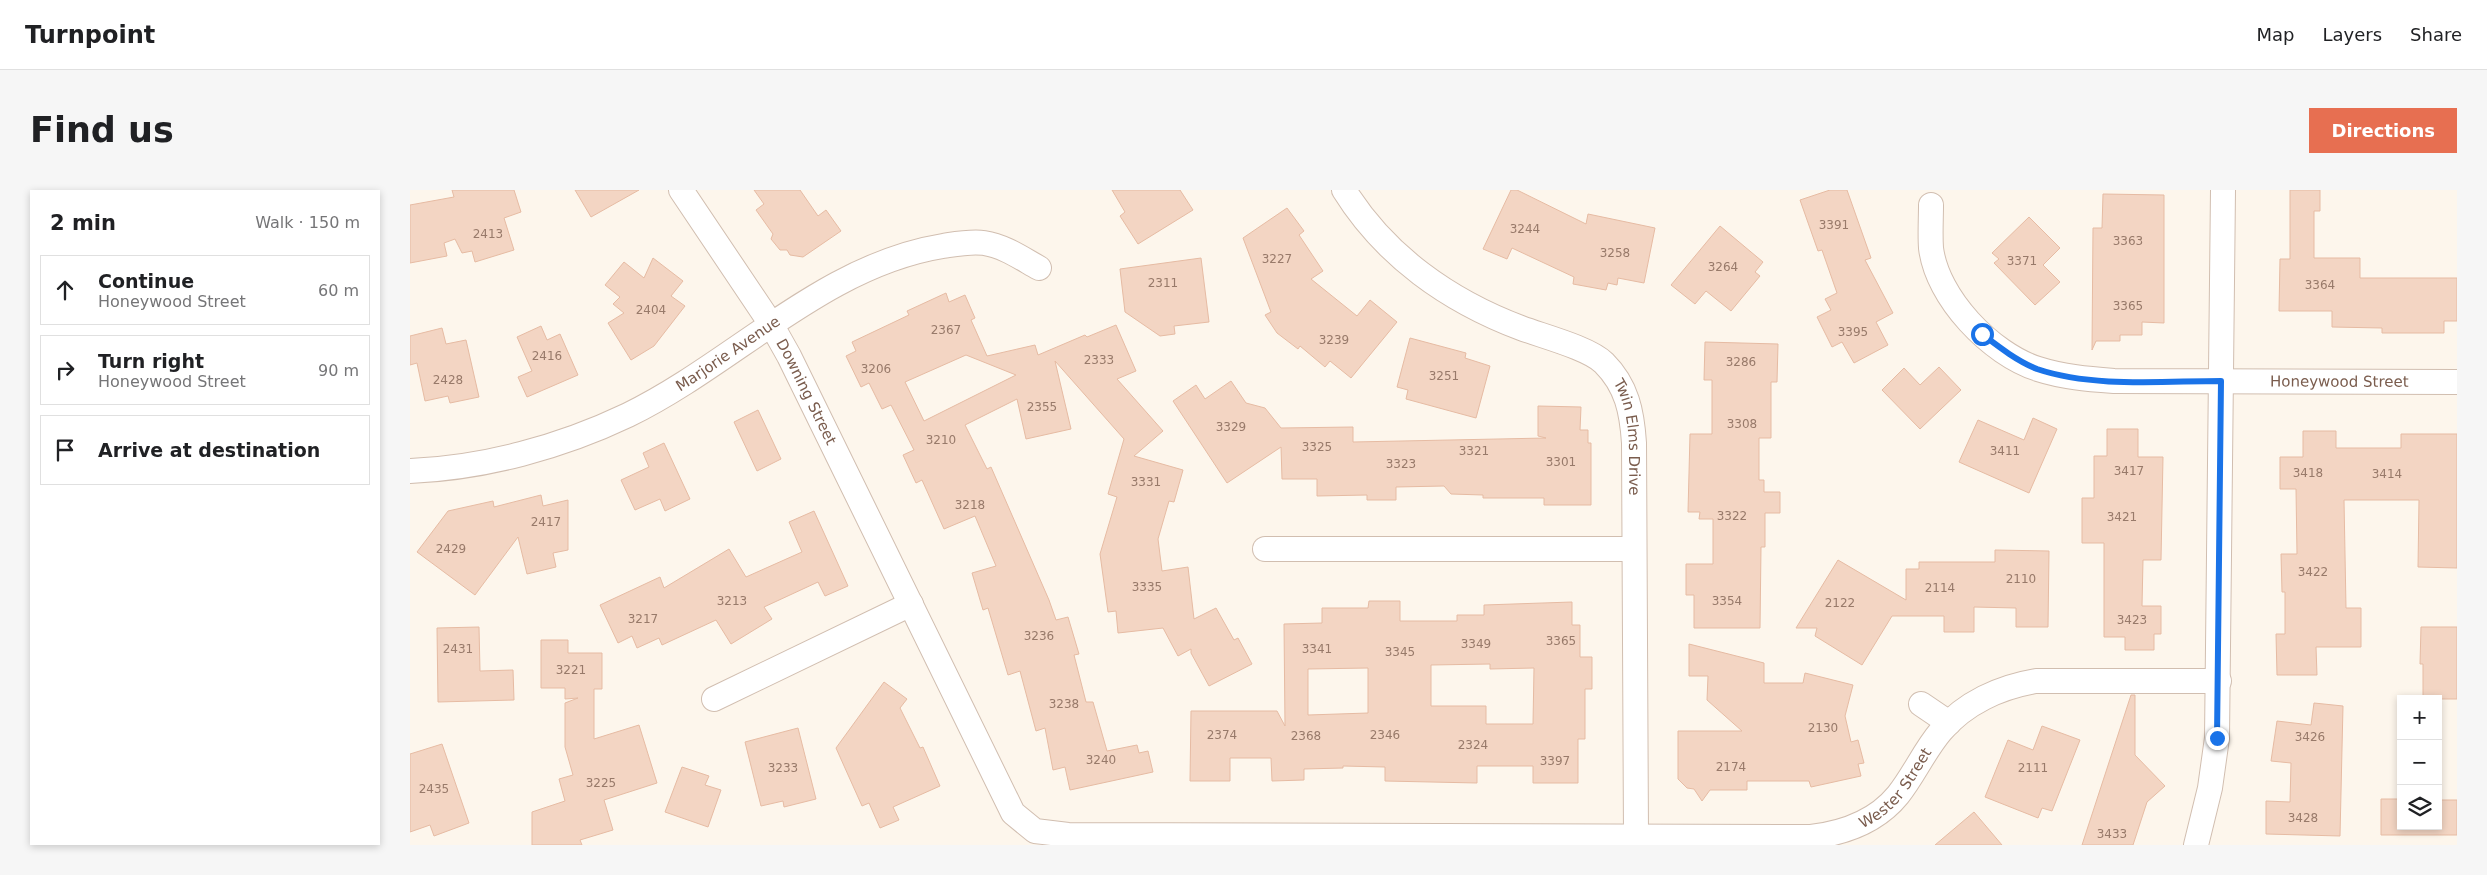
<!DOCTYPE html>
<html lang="en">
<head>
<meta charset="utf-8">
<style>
  body { margin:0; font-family:"DejaVu Sans",sans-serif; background:#f6f6f6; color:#202124 }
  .controls { position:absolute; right:15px; bottom:15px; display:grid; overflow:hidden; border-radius:0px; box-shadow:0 2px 8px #0003 }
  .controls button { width:45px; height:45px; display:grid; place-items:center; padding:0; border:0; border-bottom:1px solid #e0e0e0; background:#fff; color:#202124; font:25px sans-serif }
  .stop { position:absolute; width:15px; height:15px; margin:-11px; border:4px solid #1a73e8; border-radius:50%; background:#fff }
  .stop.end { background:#1a73e8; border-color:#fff; box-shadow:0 1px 5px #0008 }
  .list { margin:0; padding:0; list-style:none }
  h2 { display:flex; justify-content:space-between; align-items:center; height:65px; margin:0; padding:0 20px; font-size:21px }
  h2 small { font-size:16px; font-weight:400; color:#757577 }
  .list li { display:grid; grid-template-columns:32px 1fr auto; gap:15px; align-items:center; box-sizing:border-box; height:70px; margin:0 10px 10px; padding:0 10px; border:1px solid #e0e0e0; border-radius:0px }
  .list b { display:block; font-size:19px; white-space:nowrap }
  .list p { margin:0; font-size:16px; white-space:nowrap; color:#757577 }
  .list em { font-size:16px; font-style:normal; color:#757577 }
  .icon { flex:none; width:28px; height:28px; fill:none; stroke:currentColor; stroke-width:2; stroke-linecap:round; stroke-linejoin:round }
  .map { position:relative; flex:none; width:2047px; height:655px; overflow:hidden; border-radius:0px }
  header { display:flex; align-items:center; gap:30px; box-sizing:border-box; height:70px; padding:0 25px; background:#fff; border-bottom:1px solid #e0e0e0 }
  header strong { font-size:24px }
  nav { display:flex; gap:28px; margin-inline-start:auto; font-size:18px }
  .intro { display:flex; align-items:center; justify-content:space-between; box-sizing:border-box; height:120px; padding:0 30px }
  h1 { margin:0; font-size:35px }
  .button { padding:12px 22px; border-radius:0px; background:#e76f51; color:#fff; font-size:18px; font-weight:700 }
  main { display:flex; gap:30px; padding:0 30px }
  aside { flex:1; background:#fff; border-radius:0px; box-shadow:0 2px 8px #0003 }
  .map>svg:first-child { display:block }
  .building { fill:#f3d5c3; stroke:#e6bba3; fill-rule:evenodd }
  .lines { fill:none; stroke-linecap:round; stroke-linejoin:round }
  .street-casing { stroke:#d1beb0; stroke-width:26 }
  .street { stroke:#fff; stroke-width:24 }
  .route { stroke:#1a73e8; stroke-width:6 }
  .labels { text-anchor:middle; stroke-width:4; stroke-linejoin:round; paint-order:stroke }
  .number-label { font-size:12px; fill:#987a6a }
  .street-label { font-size:15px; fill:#7a5c4d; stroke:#fffaf3 }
</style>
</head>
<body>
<header>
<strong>Turnpoint</strong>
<nav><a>Map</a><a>Layers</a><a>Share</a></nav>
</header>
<div class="intro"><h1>Find us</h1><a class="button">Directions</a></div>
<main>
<aside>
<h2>2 min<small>Walk · 150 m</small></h2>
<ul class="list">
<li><svg class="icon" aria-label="ahead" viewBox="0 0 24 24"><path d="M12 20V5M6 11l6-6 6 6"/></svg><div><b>Continue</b><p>Honeywood Street</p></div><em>60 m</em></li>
<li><svg class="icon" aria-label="right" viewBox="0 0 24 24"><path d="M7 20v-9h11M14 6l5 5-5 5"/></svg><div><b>Turn right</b><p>Honeywood Street</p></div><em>90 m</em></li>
<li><svg class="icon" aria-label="arrive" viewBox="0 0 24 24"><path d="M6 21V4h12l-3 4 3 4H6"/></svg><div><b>Arrive at destination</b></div></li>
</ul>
</aside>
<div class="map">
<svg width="2047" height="655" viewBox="0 0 2047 655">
  <rect width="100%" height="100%" fill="#fdf6ec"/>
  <!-- building -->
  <g class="building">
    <polygon points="42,0 104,0 111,22 94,28 104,60 65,72 62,61 52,63 45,49 34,53 37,66 0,73 0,15 44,7"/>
    <polygon points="165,0 229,0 181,27"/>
    <polygon points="344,0 390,0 408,26 416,20 431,41 393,67 380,65 377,60 370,60 361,49 363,44 346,20 354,14"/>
    <polygon points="702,0 770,0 783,20 728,54 710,26 715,22"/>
    <polygon points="1101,0 1107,0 1176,34 1178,24 1245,38 1234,93 1208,88 1207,95 1198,93 1196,100 1163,94 1164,87 1102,58 1097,69 1073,59"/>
    <polygon points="1420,0 1437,0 1461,68 1455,70 1483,123 1466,132 1478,155 1444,173 1432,152 1422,157 1407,127 1421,120 1415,109 1427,103 1412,60 1408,61 1390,10"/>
    <polygon points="1880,0 1910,0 1910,21 1904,21 1904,68 1950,68 1950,88 2047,88 2047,131 2034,131 2034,143 1972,143 1972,138 1922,137 1922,121 1869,121 1870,69 1880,69"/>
    <polygon points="1693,4 1754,5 1754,133 1732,132 1732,145 1710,145 1710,151 1686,151 1682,160 1683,38 1692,38"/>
    <polygon points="877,18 894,41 889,45 913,81 901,89 947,126 960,110 987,132 941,188 920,171 915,177 890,156 888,159 867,143 855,125 861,122 833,48"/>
    <polygon points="1619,27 1650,58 1633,75 1650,92 1625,115 1584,73 1589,69 1582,63"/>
    <polygon points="1310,36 1353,72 1345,82 1350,86 1321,121 1296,101 1285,114 1261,95"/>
    <polygon points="243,68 273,91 261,106 275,116 244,156 221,170 198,133 214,123 203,114 210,107 195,95 214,72 234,88"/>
    <polygon points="791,68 799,132 764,136 765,144 750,146 715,122 710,79"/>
    <path d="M 536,103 L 539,112 L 555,105 L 565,128 L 561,130 L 577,166 L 625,155 L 628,165 L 675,145 L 677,147 L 706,135 L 726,181 L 707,189 L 753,241 L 724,266 L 773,280 L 764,312 L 759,311 L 748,349 L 752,381 L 778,377 L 784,429 L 806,418 L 824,450 L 828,448 L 842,474 L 799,496 L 781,463 L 781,459 L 768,466 L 753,438 L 708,443 L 706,421 L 698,422 L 690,364 L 707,307 L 698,304 L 714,249 L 645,171 L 661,239 L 616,249 L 607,209 L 555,235 L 577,279 L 581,277 L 639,410 L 646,430 L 658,427 L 669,464 L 664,465 L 676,512 L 683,512 L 697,561 L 727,555 L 729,563 L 738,561 L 743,582 L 660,600 L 655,577 L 643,580 L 635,538 L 626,541 L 610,481 L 598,485 L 578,418 L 573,420 L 562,383 L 586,376 L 565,326 L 534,339 L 512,290 L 506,293 L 493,265 L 504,260 L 481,215 L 472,219 L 459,193 L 451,197 L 436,166 L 446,161 L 442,152 L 499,125 L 497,121 ZM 556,165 L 606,185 L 514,231 L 495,192 Z"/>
    <polygon points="131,136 137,150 150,144 168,185 117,207 108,187 122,181 107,147"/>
    <polygon points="32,138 36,154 56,150 69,207 40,213 38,206 15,211 7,173 0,175 0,146"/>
    <polygon points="1000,148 1056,163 1055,168 1080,176 1066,228 996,209 998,200 987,197"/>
    <polygon points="1295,152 1368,154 1367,192 1361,192 1361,248 1349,248 1349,290 1354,290 1354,302 1370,302 1370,323 1355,323 1355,357 1351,357 1350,438 1284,438 1284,405 1276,405 1276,374 1303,374 1303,329 1289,329 1290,322 1278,322 1280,244 1302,244 1302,190 1294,190"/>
    <polygon points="1529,177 1551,200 1510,239 1472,200 1494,178 1510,195"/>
    <polygon points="821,191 836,213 855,218 871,238 943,237 943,252 1136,248 1128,246 1128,216 1171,217 1170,240 1178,240 1178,253 1181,253 1181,315 1134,315 1134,308 1073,308 1073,305 1041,304 1034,296 986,297 986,310 957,310 957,305 907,306 907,289 872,289 871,257 817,293 763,211 786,195 795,209"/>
    <polygon points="348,220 371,269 347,281 324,232"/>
    <polygon points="1623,228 1647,239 1619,303 1549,272 1568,230 1614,250"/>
    <polygon points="1697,239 1728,239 1728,267 1753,267 1751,370 1733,370 1732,416 1751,416 1751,444 1744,444 1744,460 1715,460 1715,447 1694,447 1694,353 1672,353 1672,308 1684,308 1684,266 1697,266"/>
    <polygon points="1893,241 1926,241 1926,258 1991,258 1991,244 2047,244 2047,378 2008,377 2009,310 1934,310 1936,418 1951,418 1951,457 1906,457 1907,485 1867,485 1866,444 1875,444 1875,402 1872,402 1871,364 1887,364 1886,299 1870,299 1870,267 1893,267"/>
    <polygon points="254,253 280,309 255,321 250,309 225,320 211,290 239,277 233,263"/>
    <polygon points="131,305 133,316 158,310 158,360 143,363 146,377 117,384 108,347 65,405 7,362 38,321 83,311 84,317"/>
    <polygon points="404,321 438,396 415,406 408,392 354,417 362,429 321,454 306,430 252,455 249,448 227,458 222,446 208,453 190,415 250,387 254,398 319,359 336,387 392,362 379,332"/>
    <polygon points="1585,360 1639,361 1638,437 1606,437 1606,418 1564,417 1564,442 1534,442 1534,426 1482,426 1452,475 1405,446 1407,438 1386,438 1428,370 1496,410 1496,379 1509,379 1509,372 1585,372"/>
    <path d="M 959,411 L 990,411 L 990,431 L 1047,431 L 1047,425 L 1074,425 L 1074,415 L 1162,412 L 1162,435 L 1170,435 L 1170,467 L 1182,467 L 1182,499 L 1175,499 L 1175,549 L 1168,549 L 1168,593 L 1123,593 L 1123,576 L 1067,576 L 1067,593 L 975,591 L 975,577 L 933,576 L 933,578 L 894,579 L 894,590 L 862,591 L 861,568 L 820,568 L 820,591 L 780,591 L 781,521 L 867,521 L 875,536 L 874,434 L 912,433 L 912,418 L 958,418 ZM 1080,474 L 1080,479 L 1124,478 L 1123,534 L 1076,534 L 1076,516 L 1021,516 L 1021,475 ZM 958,478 L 958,523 L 898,525 L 898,479 Z"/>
    <polygon points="69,437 70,481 103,480 104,510 28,512 27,438"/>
    <polygon points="2011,437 2047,437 2047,509 2013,509 2013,474 2010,474"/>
    <polygon points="131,450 158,450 158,463 192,463 192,499 184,499 184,549 229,535 247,593 194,610 203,640 170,650 172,655 122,655 122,622 155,611 149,589 163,585 155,557 155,513 168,508 155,509 155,498 131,498"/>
    <polygon points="1279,454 1354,473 1354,493 1393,493 1395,483 1443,495 1435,526 1441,552 1448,550 1454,573 1448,574 1451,586 1401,597 1399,591 1337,591 1337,600 1300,600 1292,611 1284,599 1277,598 1268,589 1268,541 1332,541 1297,510 1298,486 1279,486"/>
    <polygon points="474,492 497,509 490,518 510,558 513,557 530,596 483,617 489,630 470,638 459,613 452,616 426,558"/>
    <polygon points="1721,505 1725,505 1725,565 1755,596 1737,612 1723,655 1672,655"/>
    <polygon points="1904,513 1933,516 1930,646 1856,644 1856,611 1880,612 1881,573 1861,571 1867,531 1901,535"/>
    <polygon points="1632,536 1670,550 1642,621 1632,618 1628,628 1575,607 1598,550 1623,560"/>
    <polygon points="388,538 406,609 374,617 373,611 351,616 335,552"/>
    <polygon points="32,554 59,633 24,646 20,635 0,642 0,564"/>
    <polygon points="272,577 299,586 295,595 311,600 298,637 255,622"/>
    <polygon points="1971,609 1991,609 1991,636 2028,636 2028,610 2047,610 2047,645 1971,645"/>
    <polygon points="1564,622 1592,655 1525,655"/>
  </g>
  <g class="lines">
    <!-- street casing -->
    <g class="street-casing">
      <g id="street">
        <path id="s1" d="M 271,0 L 361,134 L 379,166 L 603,623 L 625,641 L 658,645 L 1401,647 C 1434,643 1466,632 1488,605 C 1504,585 1514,561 1531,541 C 1555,513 1590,497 1626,491 L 1809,491"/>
        <path id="s2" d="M 934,0 C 975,66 1039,111 1111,138 C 1132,146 1179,158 1194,173 C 1217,196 1222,222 1224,253 L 1226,646"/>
        <path id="s3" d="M 1521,15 C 1521,29 1520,44 1521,58 C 1527,108 1581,164 1628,179 C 1653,187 1678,189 1704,191 L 2047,192"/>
        <path id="s4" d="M 0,281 C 74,278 151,257 218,225 C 323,174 414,75 533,56 C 546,54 561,51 574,53 C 594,56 611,68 629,78"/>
        <polyline points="855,359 1224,359"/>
        <polyline points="304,509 501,414"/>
        <polyline points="1511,514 1539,533"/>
        <polyline points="1786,655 1800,598 1807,548 1813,0"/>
      </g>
    </g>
    <!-- street -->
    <use href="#street" class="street"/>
  </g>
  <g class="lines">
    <!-- route -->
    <path class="route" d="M 1572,144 C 1589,157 1607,171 1627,179 C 1683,198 1753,191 1811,191 L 1807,548"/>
  </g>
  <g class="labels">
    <!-- number labels -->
    <g class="number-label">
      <text x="1424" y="39">3391</text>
      <text x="1115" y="43">3244</text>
      <text x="78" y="48">2413</text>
      <text x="1718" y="55">3363</text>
      <text x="1205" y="67">3258</text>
      <text x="867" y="73">3227</text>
      <text x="1612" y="75">3371</text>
      <text x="1313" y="81">3264</text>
      <text x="753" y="97">2311</text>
      <text x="1910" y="99">3364</text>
      <text x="1718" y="120">3365</text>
      <text x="241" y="124">2404</text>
      <text x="536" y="144">2367</text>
      <text x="1443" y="146">3395</text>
      <text x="924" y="154">3239</text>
      <text x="137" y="170">2416</text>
      <text x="689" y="174">2333</text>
      <text x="1331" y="176">3286</text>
      <text x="466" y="183">3206</text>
      <text x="1034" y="190">3251</text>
      <text x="38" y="194">2428</text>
      <text x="632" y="221">2355</text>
      <text x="1332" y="238">3308</text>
      <text x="821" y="241">3329</text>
      <text x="531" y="254">3210</text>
      <text x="907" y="261">3325</text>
      <text x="1064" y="265">3321</text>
      <text x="1595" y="265">3411</text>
      <text x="1151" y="276">3301</text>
      <text x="991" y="278">3323</text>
      <text x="1719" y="285">3417</text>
      <text x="1898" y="287">3418</text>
      <text x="1977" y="288">3414</text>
      <text x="736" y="296">3331</text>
      <text x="560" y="319">3218</text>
      <text x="1322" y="330">3322</text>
      <text x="1712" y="331">3421</text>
      <text x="136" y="336">2417</text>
      <text x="41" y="363">2429</text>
      <text x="1903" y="386">3422</text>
      <text x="1611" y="393">2110</text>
      <text x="737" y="401">3335</text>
      <text x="1530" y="402">2114</text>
      <text x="322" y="415">3213</text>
      <text x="1317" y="415">3354</text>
      <text x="1430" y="417">2122</text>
      <text x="233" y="433">3217</text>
      <text x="1722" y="434">3423</text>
      <text x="629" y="450">3236</text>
      <text x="1151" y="455">3365</text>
      <text x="1066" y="458">3349</text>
      <text x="48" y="463">2431</text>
      <text x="907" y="463">3341</text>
      <text x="990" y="466">3345</text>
      <text x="161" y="484">3221</text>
      <text x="654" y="518">3238</text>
      <text x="1413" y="542">2130</text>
      <text x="812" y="549">2374</text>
      <text x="975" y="549">2346</text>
      <text x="896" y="550">2368</text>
      <text x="1900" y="551">3426</text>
      <text x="1063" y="559">2324</text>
      <text x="691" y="574">3240</text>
      <text x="1145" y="575">3397</text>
      <text x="1321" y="581">2174</text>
      <text x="373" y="582">3233</text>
      <text x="1623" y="582">2111</text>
      <text x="191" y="597">3225</text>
      <text x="24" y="603">2435</text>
      <text x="1893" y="632">3428</text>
      <text x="1702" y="648">3433</text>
    </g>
    <!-- street labels -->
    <g class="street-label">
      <text dy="5" stroke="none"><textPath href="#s4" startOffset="344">Marjorie Avenue</textPath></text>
      <text dy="5" stroke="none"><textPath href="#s3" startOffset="514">Honeywood Street</textPath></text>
      <text dy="5" stroke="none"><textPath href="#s1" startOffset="238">Downing Street</textPath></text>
      <text dy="5" stroke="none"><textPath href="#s2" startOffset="400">Twin Elms Drive</textPath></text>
      <text dy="5" stroke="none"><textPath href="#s1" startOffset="1614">Wester Street</textPath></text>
    </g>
  </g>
</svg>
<div class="controls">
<button>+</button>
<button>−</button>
<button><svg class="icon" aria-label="layers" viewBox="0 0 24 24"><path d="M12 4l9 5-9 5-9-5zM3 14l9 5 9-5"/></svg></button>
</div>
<div class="stop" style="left:1572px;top:144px"></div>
<div class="stop end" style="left:1807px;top:548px"></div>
</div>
</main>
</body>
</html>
